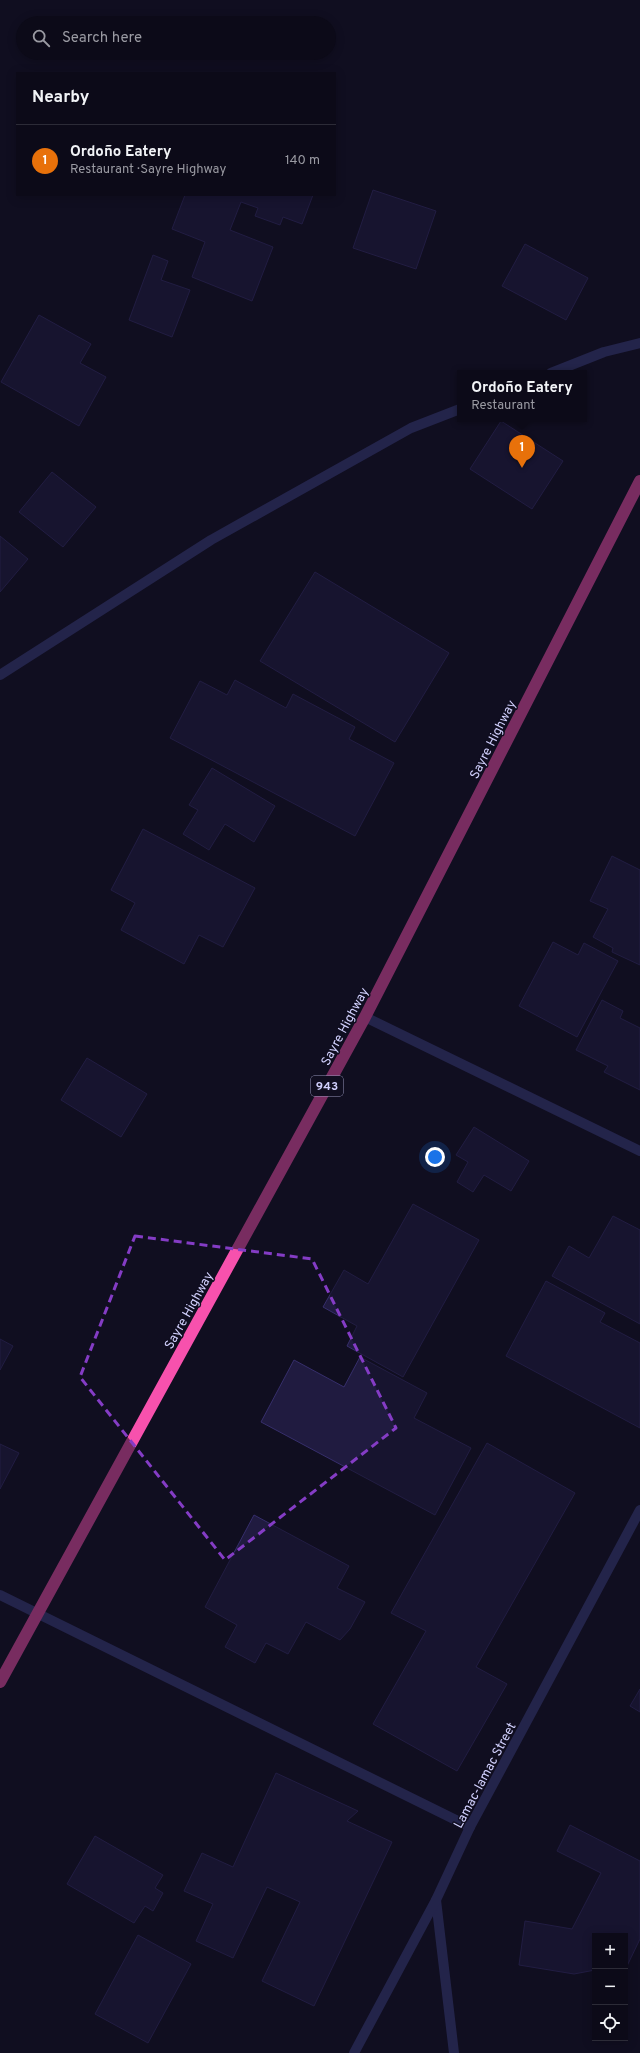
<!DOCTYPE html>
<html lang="en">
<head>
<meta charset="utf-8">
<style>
  body { margin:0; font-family:Overpass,sans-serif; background:#151321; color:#f1f3f6 }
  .controls { position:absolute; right:12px; bottom:12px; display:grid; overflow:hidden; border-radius:0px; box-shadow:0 2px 10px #0003 }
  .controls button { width:36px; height:36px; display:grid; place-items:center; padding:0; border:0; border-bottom:1px solid #2c2b37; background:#0c0a18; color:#f1f3f6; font:20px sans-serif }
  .you { position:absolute; left:435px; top:1157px; width:14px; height:14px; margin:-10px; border:3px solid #fff; border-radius:50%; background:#1a73e8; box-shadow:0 0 0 6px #1a73e833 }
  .badge { display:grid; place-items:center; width:26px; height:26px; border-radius:50%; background:#0be7ed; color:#fff; font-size:13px; font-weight:700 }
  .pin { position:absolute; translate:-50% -33px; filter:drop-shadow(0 1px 2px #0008) }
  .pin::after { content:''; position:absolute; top:21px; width:14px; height:12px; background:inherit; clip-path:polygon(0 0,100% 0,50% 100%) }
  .popup { position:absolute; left:457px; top:370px; width:130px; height:52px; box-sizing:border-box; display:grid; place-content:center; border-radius:0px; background:#0c0a18; filter:drop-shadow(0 1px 3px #0005); font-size:13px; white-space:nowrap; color:#9a9aa2 }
  .popup b { font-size:15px; color:#f1f3f6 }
  .popup::after { content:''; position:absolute; left:50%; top:100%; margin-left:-8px; border:8px solid transparent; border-top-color:#0c0a18 }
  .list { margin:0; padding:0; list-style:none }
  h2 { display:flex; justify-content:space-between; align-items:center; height:52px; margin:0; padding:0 16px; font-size:17px }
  h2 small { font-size:13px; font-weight:400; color:#9a9aa2 }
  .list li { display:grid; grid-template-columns:26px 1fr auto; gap:12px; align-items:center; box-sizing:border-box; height:72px; padding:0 16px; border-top:1px solid #2c2b37 }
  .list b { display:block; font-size:15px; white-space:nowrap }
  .list p { margin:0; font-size:13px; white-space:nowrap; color:#9a9aa2 }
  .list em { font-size:13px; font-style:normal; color:#9a9aa2 }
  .icon { flex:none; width:22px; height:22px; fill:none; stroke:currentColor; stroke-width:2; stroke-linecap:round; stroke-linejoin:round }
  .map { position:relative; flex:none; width:640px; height:2053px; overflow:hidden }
  .search { position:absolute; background:#0c0a18; box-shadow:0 2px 10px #0003; left:16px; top:16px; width:320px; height:44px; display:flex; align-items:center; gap:10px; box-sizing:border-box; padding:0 14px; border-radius:22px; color:#9a9aa2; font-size:15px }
  .panel { position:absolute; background:#0c0a18; box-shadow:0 2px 10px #0003; left:16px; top:72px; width:320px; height:124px; border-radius:0px }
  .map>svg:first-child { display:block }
  .building { fill:#201b40; stroke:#362e6b }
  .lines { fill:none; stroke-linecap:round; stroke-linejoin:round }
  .street { stroke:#3b3e7d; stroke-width:10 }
  .highway { stroke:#f751ad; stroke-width:12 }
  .marked { fill:none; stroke:#843cc5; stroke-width:3; stroke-dasharray:8 5; stroke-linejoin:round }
  .labels { text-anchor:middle; stroke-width:3; stroke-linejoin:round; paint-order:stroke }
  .shield { fill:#100e20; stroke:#9796bb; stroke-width:1 }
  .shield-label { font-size:12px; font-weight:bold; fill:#d1d0fd }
  .street-label { font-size:13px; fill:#d1d0fd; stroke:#100e20 }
</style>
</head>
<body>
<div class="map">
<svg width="640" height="2053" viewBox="0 0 640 2053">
  <rect width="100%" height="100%" fill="#100e20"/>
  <!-- building -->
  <g class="building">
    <polygon points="373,190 436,211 416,269 353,248"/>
    <polygon points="185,195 313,195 302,224 283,217 280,225 255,216 258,208 241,202 230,230 273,247 252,301 192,277 205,242 172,229"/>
    <polygon points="525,244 588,278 566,320 502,286"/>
    <polygon points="153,255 168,261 161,280 190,290 172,337 129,320"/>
    <polygon points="39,315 91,344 80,363 106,377 79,426 1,382"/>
    <polygon points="501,421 563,461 532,509 470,469"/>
    <polygon points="52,472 96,507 63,547 19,512"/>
    <polygon points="0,536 28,559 0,592"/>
    <polygon points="315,572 449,653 395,742 260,661"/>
    <polygon points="235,680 286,708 293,694 355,727 349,739 394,763 355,836 170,738 200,681 227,695"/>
    <polygon points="212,768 275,806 254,842 225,824 209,850 183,834 198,810 189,805"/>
    <polygon points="143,829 255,888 223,947 199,935 184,964 121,930 135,903 111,890"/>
    <polygon points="612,856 640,870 640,965 612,952 613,948 593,937 608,909 590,901"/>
    <polygon points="553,942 578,955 584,943 618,961 577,1037 519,1006"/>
    <polygon points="602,1000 623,1011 620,1018 640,1028 640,1090 604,1072 608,1066 576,1050"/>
    <polygon points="87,1058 147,1094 121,1137 61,1100"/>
    <polygon points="474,1127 529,1161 511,1191 484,1175 473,1192 457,1182 468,1162 456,1155"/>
    <polygon points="413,1204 479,1240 403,1377 347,1346 357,1326 323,1307 344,1270 368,1284"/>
    <polygon points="613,1216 640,1230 640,1324 552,1276 569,1246 589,1258"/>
    <polygon points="546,1281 605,1313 600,1322 640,1343 640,1428 506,1356"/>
    <polygon points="0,1339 13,1346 0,1370"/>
    <polygon points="360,1357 427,1393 414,1418 471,1448 435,1515 261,1422 294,1360 344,1387"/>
    <polygon points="487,1443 575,1493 476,1667 507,1684 457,1771 373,1724 426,1631 391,1613"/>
    <polygon points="0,1444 19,1453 0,1489"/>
    <polygon points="254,1515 349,1566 337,1588 365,1602 350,1629 340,1640 306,1622 288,1654 266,1643 255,1663 225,1647 237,1625 205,1607"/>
    <polygon points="640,1689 640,1712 630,1706"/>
    <polygon points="276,1773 358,1811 347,1821 392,1842 314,2006 262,1981 300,1902 267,1887 233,1958 196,1941 213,1904 184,1891 202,1853 233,1867"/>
    <polygon points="570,1825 640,1861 640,1939 627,1966 625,1966 625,1936 595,1936 595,1970 574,1974 519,1965 525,1921 572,1929 601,1873 557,1851"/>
    <polygon points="95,1836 163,1875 155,1888 163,1893 153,1911 145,1906 134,1923 67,1884"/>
    <polygon points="138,1935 191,1964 148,2043 95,2014"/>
  </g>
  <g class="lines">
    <!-- street -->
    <g class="street">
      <polyline points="551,373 604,352 640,343"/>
      <polyline points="0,675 211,540 411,428 460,409"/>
      <polyline points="365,1017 640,1151"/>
      <polyline points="0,1595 470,1827"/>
      <polyline points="436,1900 454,2053"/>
      <polyline points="354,2053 436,1900 470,1827 640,1510"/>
    </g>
    <!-- highway -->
    <polyline class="highway" points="0,1682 365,1017 640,481"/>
  </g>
  <!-- marked area -->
  <path d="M0 0H640V2053H0ZM 135,1236 L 312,1259 L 396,1428 L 225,1560 L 80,1377 Z" fill="#100e20" fill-opacity=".55" fill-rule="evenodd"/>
  <path class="marked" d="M 135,1236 L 312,1259 L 396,1428 L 225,1560 L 80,1377 Z"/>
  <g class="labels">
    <!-- shield labels -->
    <rect class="shield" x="311" y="1076" width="32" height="20" rx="3"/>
    <g class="shield-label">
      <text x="327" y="1090">943</text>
    </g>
    <!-- street labels -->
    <g class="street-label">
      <text transform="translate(492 739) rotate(-63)" y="5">Sayre Highway</text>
      <text transform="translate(344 1026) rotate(-62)" y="5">Sayre Highway</text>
      <text transform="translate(188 1310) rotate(-61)" y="5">Sayre Highway</text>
      <text transform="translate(484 1775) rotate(-62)" y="5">Lamac-lamac Street</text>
    </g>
  </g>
</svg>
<div class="controls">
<button>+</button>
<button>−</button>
<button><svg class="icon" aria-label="locate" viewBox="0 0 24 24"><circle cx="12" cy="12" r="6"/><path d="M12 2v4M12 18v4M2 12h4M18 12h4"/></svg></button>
</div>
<div class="you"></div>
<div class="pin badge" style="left:522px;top:468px;background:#e8710a">1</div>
<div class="popup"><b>Ordoño Eatery</b>Restaurant</div>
<div class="search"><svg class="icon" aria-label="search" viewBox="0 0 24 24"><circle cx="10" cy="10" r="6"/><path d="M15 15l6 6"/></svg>Search here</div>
<section class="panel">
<h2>Nearby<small></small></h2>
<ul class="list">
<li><span class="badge" style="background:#e8710a">1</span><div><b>Ordoño Eatery</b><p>Restaurant · Sayre Highway</p></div><em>140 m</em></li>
</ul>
</section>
</div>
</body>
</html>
